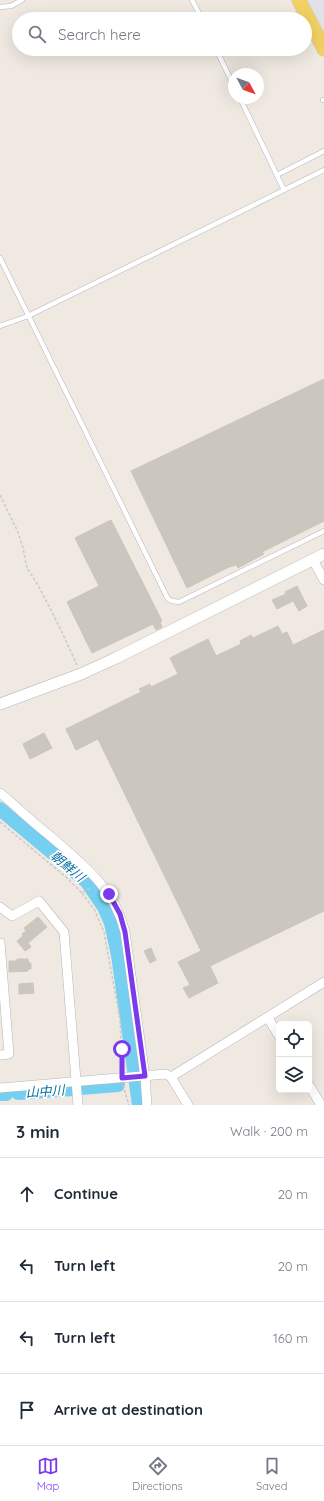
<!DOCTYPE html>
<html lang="en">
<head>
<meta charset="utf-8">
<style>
  body { margin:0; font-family:Quicksand,"Noto Sans JP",sans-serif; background:#f2f2f3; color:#1f2937 }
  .controls { position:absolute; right:12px; bottom:12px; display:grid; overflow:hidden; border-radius:6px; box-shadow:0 4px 16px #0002 }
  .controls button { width:36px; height:36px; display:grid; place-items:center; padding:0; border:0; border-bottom:1px solid #e0e1e3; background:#fff; color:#1f2937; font:20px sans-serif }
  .compass { position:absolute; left:228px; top:68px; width:36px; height:36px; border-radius:50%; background:#fff; box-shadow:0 4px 16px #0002; rotate:131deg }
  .stop { position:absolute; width:12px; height:12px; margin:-9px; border:3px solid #7c3aed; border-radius:50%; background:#fff }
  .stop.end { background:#7c3aed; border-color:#fff; box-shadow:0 1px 4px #0008 }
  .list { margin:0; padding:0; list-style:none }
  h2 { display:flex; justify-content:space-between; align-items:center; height:52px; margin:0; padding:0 16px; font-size:17px }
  h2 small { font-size:13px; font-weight:400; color:#747a83 }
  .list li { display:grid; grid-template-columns:26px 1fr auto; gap:12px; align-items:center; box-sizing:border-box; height:72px; padding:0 16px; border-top:1px solid #e0e1e3 }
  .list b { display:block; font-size:15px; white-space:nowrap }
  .list em { font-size:13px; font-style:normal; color:#747a83 }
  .icon { flex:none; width:22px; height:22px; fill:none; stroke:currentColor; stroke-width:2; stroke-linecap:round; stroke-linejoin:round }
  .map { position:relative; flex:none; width:324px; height:1105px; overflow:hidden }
  .search { position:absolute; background:#fff; box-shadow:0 4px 16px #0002; left:12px; right:12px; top:12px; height:44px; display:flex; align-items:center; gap:10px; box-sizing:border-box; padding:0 14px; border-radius:22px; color:#747a83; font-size:15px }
  .sheet { height:340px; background:#fff }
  nav { display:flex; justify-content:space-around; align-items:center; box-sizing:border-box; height:56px; border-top:1px solid #e0e1e3; background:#fff; font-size:11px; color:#747a83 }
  nav a { display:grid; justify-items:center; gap:2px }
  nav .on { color:#7c3aed }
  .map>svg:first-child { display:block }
  .industrial { fill:#e3e1e8 }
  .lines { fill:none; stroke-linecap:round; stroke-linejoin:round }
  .river { stroke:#75cff0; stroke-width:14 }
  .building { fill:#cbc7bf; stroke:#cbc5ba }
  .service-casing { stroke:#b4b7c1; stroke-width:5.5 }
  .minor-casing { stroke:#b4b7c1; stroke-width:10 }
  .tertiary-casing { stroke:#b4b7c1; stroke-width:12 }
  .primary-casing { stroke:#c9c9c9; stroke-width:15 }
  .path { stroke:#c9c9c9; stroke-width:1.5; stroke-dasharray:3 2; stroke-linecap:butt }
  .service { stroke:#fff; stroke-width:4.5 }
  .minor { stroke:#fff; stroke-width:9 }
  .tertiary { stroke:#fff; stroke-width:11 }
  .primary { stroke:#f2d163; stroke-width:14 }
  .route { stroke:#7c3aed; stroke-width:5 }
  .labels { text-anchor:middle; stroke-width:3.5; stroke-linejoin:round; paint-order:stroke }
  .water-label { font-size:13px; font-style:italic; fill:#0d6fa3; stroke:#fff }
</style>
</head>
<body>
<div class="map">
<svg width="324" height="1105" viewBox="0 0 324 1105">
  <rect width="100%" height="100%" fill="#efe9e1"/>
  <!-- industrial -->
  <polygon class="industrial" points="304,0 324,0 324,39"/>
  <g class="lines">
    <!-- river -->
    <g class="river">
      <polyline points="0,809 87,882 104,907 111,923 118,955 139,1105"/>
      <polyline points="80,1088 118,1085"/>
      <polyline points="18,1093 72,1089"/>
      <polyline points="0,1094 6,1094"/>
    </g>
  </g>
  <!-- building -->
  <g class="building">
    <polygon points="324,379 324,521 262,552 264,554 238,568 237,565 229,567 187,588 131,471"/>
    <polygon points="111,520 162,621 160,622 162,627 156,630 153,624 92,653 67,602 99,586 75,538"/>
    <polygon points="297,586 307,606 299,611 293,601 277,609 272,600 286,594 285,592"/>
    <polygon points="278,626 282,634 287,632 293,645 324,630 324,911 210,966 218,983 189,998 183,988 190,985 178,962 201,951 98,739 76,750 66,729 141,692 139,689 150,684 151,687 178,674 170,658 208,639 216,656 241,644 240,641 251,635 253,638"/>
    <polygon points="44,733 52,748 30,759 23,744"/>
    <polygon points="38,917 47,927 28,943 31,947 25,951 17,941 23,936 22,934 26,931 24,928"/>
    <polygon points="151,948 156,960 150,963 144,951"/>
    <polygon points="17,959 28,959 29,963 31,963 31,969 28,969 28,971 9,972 9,961 17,961"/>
    <polygon points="33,983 34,993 19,994 19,984"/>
  </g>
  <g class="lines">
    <!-- service casing -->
    <g class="service-casing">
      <g id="service">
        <polyline points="192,0 202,19"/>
        <polyline points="0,7 11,6 22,0"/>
        <polyline points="216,49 234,86"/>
        <polyline points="240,98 284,190"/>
        <polyline points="323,100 324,100"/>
        <polyline points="277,175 324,151"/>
        <polyline points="0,258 168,599 172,601 179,602 324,531"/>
        <polyline points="0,326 28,316 272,196 324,170"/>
      </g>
    </g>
    <!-- minor casing -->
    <g class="minor-casing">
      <g id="minor">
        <polyline points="313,560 324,580"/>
        <path d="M 0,793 C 17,807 32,822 49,835 C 82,864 114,887 125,932 L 145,1077 L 147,1105"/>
        <polyline points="0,907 12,916 39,901 64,932 78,1105"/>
        <polyline points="0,943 9,1054 0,1055"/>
        <polyline points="268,1018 279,1036"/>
        <polyline points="171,1077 324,982"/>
        <polyline points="309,1085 321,1105"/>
        <polyline points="0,1088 166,1074 171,1077 188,1105"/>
      </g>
    </g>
    <!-- tertiary casing -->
    <g class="tertiary-casing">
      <polyline id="tertiary" points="0,704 81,674 116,658 324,554"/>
    </g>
    <!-- primary casing -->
    <g class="primary-casing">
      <polyline id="primary" points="299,0 324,49"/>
    </g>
    <!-- path -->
    <g class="path">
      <polyline points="0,495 17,530 23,548 27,568 38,585 59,626 77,665"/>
      <polyline points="0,822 67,878 82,893 91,887"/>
      <polyline points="82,893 94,909 104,932 120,1019 122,1070"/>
      <polyline points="123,1085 129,1105"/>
    </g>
    <!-- service -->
    <use href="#service" class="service"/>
    <!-- minor -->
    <use href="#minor" class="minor"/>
    <!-- tertiary -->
    <use href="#tertiary" class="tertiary"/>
    <!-- primary -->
    <use href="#primary" class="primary"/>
  </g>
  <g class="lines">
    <!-- route -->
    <polyline class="route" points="109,894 120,914 125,932 145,1076 122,1078 122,1049"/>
  </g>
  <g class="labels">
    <!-- water labels -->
    <g class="water-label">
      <text transform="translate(68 866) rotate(40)" y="5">朝鮮川</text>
      <text transform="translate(45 1091) rotate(-4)" y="5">山中川</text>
    </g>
  </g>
</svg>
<div class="controls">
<button><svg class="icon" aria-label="locate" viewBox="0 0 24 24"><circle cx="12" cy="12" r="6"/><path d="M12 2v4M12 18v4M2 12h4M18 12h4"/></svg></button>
<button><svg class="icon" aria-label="layers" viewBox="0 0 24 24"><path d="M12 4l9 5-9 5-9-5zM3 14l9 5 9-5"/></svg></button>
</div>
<svg class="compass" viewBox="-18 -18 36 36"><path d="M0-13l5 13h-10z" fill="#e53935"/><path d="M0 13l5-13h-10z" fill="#747a83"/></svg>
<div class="stop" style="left:122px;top:1049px"></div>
<div class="stop end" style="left:109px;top:894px"></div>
<div class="search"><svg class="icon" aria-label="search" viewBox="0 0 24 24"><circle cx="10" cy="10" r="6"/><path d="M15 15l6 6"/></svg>Search here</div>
</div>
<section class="sheet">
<h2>3 min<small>Walk · 200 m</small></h2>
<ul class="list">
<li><svg class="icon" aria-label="ahead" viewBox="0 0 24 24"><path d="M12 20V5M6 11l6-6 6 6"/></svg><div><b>Continue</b></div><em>20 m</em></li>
<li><svg class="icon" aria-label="left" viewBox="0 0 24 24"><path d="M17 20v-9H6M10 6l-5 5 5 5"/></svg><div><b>Turn left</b></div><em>20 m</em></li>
<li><svg class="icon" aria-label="left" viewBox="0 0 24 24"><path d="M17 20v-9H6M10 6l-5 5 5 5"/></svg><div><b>Turn left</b></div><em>160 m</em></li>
<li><svg class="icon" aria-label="arrive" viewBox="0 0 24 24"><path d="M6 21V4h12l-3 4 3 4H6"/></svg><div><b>Arrive at destination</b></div></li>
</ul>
</section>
<nav>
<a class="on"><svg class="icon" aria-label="map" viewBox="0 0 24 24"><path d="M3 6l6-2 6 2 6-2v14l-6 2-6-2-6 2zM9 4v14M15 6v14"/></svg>Map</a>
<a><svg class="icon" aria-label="directions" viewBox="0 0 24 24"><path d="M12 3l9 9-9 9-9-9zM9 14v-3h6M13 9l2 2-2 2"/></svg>Directions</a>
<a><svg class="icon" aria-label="saved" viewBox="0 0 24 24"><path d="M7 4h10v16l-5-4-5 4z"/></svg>Saved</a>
</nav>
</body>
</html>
